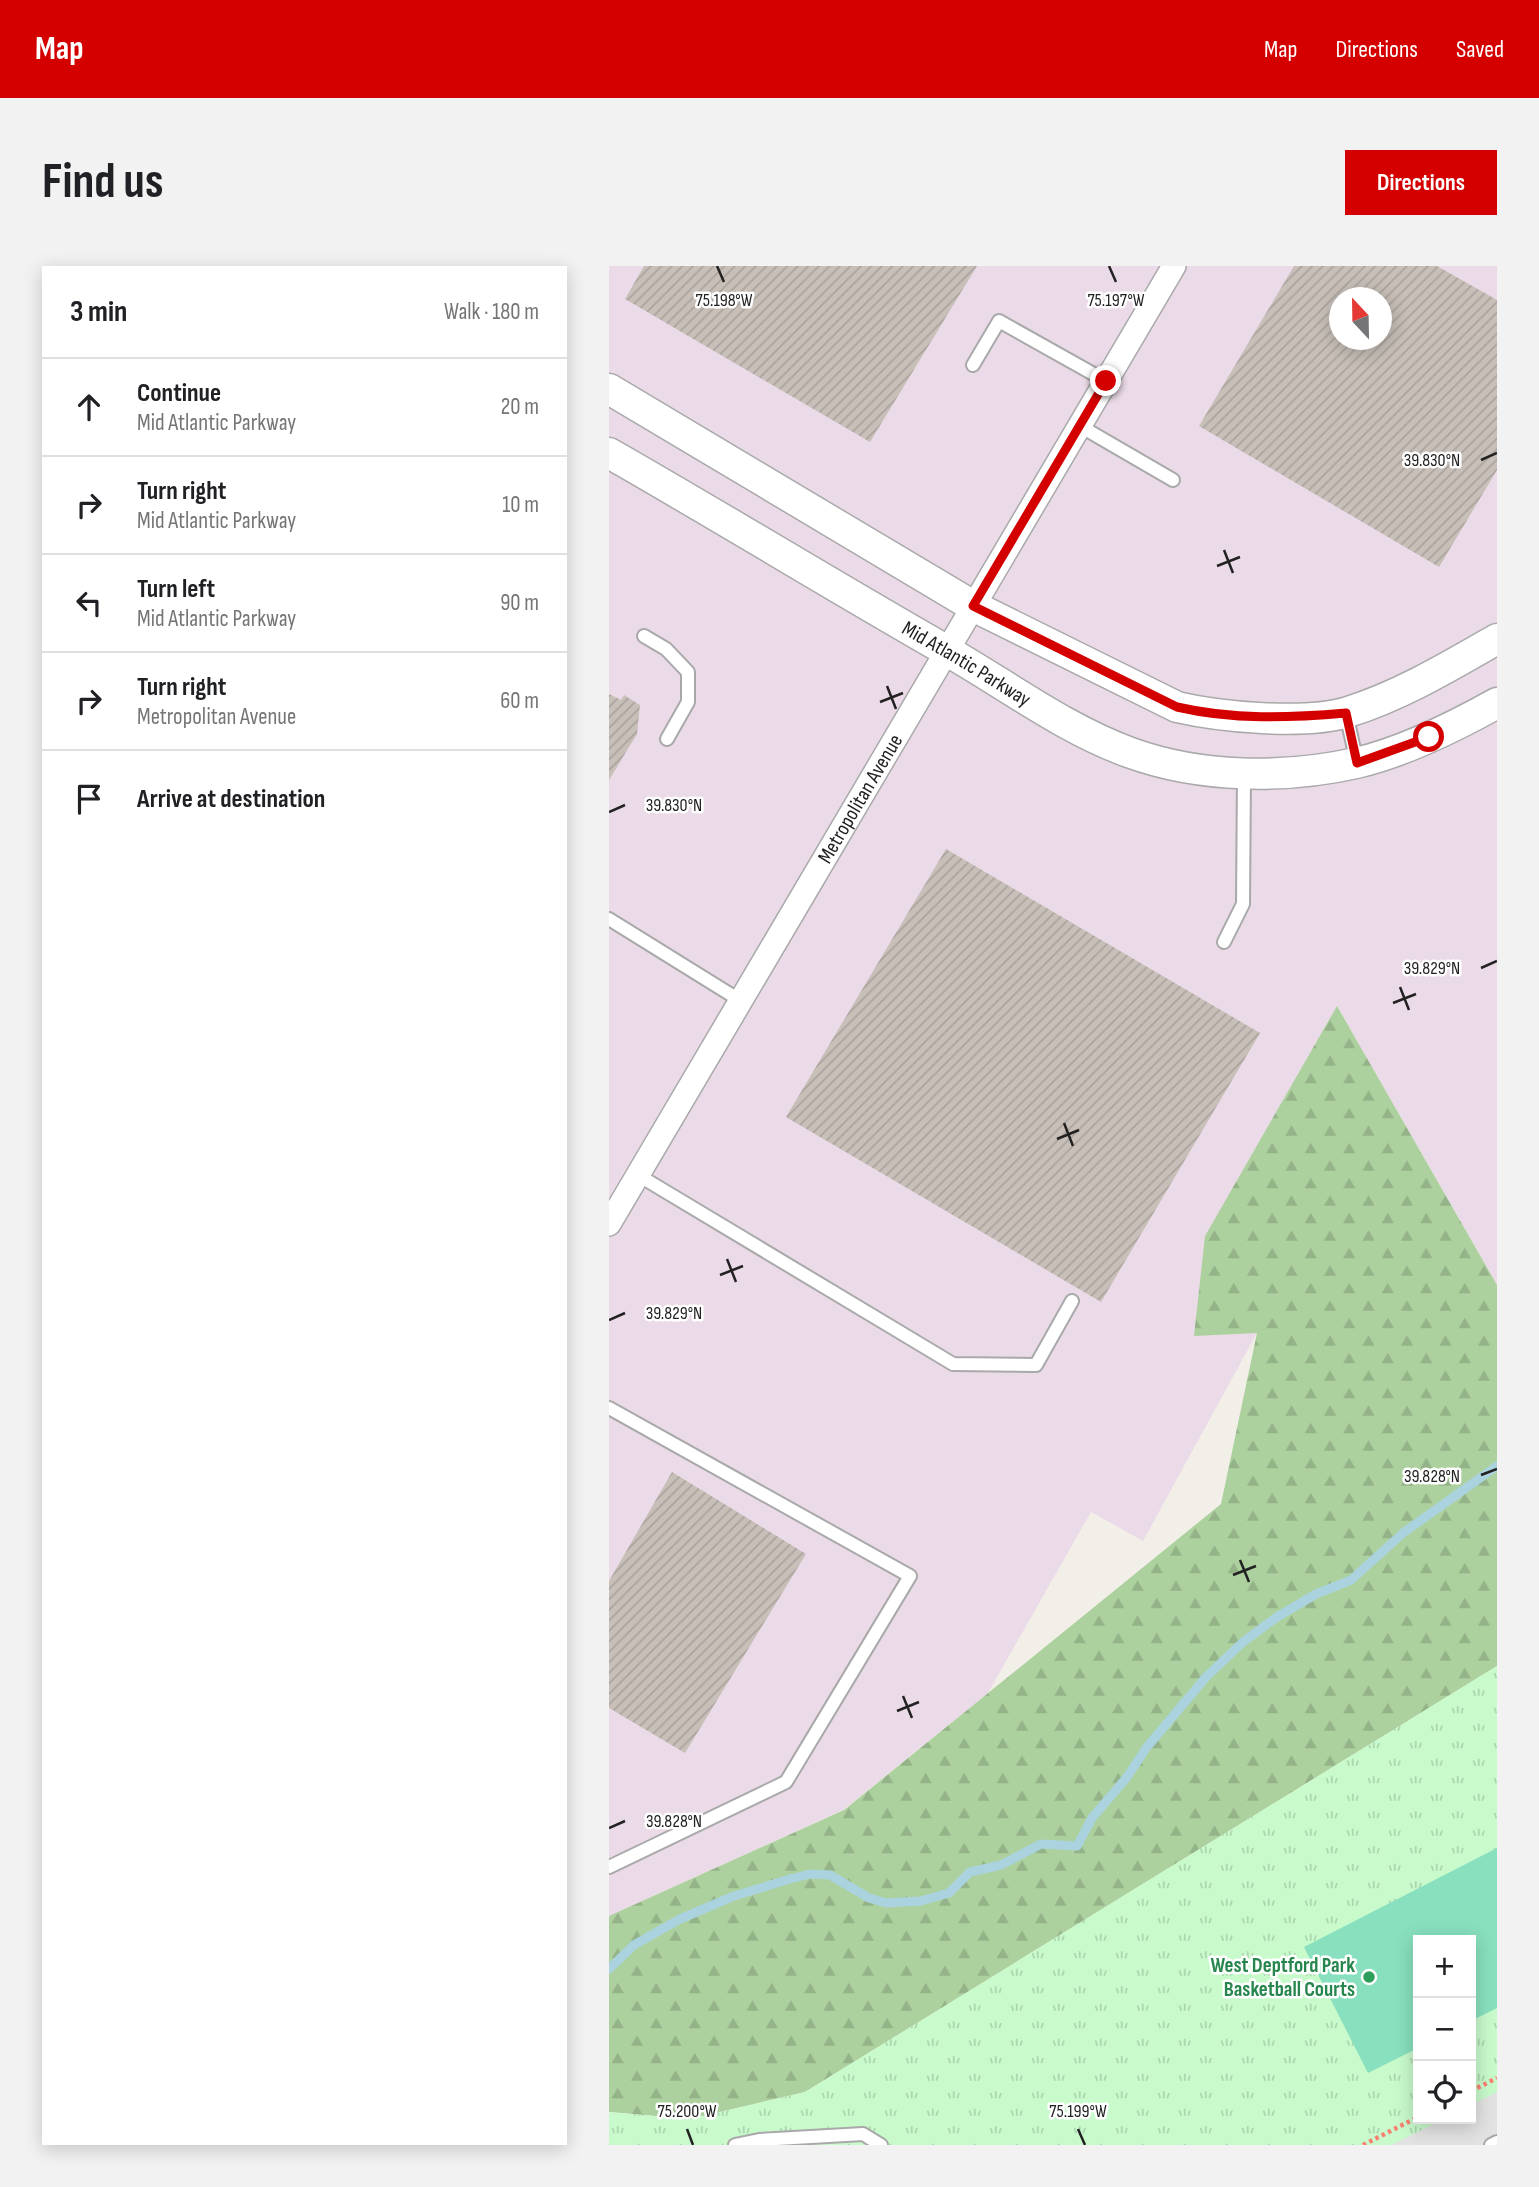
<!DOCTYPE html>
<html lang="en">
<head>
<meta charset="utf-8">
<style>
  body { margin:0; font-family:"Sofia Sans Condensed",sans-serif; background:#f2f2f2; color:#202124 }
  .controls { position:absolute; right:21px; bottom:21px; display:grid; overflow:hidden; border-radius:0px; box-shadow:0 4px 18px #0003 }
  .controls button { width:63px; height:63px; display:grid; place-items:center; padding:0; border:0; border-bottom:2px solid #e0e0e0; background:#fff; color:#202124; font:35px sans-serif }
  .compass { position:absolute; left:720px; top:21px; width:63px; height:63px; border-radius:50%; background:#fff; box-shadow:0 4px 18px #0003; rotate:338deg }
  .stop { position:absolute; width:21px; height:21px; margin:-16px; border:5px solid #d40000; border-radius:50%; background:#fff }
  .stop.end { background:#d40000; border-color:#fff; box-shadow:0 2px 7px #0008 }
  .list { margin:0; padding:0; list-style:none }
  h2 { display:flex; justify-content:space-between; align-items:center; height:91px; margin:0; padding:0 28px; font-size:30px }
  h2 small { font-size:23px; font-weight:400; color:#757577 }
  .list li { display:grid; grid-template-columns:46px 1fr auto; gap:21px; align-items:center; box-sizing:border-box; height:98px; padding:0 28px; border-top:2px solid #e0e0e0 }
  .list b { display:block; font-size:26px; white-space:nowrap }
  .list p { margin:0; font-size:23px; white-space:nowrap; color:#757577 }
  .list em { font-size:23px; font-style:normal; color:#757577 }
  .icon { flex:none; width:38px; height:38px; fill:none; stroke:currentColor; stroke-width:2; stroke-linecap:round; stroke-linejoin:round }
  .map { position:relative; flex:none; width:888px; height:1879px; overflow:hidden; border-radius:0px }
  header { display:flex; align-items:center; gap:42px; box-sizing:border-box; height:98px; padding:0 35px; background:#d40000; color:#fff }
  header strong { font-size:33px }
  nav { display:flex; gap:38px; margin-inline-start:auto; font-size:24px }
  .intro { display:flex; align-items:center; justify-content:space-between; box-sizing:border-box; height:168px; padding:0 42px }
  h1 { margin:0; font-size:49px }
  .button { padding:18px 32px; border-radius:0px; background:#d40000; color:#fff; font-size:24px; font-weight:700 }
  main { display:flex; gap:42px; padding:0 42px }
  aside { flex:1; background:#fff; border-radius:0px; box-shadow:0 4px 18px #0003 }
  .map>svg:first-child { display:block }
  .industrial { fill:#ebdbe8; fill-rule:evenodd }
  .forest { fill:url(#forest-firs) }
  .park { fill:url(#park-tufts); fill-rule:evenodd }
  .pitch { fill:#88e0be }
  .parking { fill:#e2e2e2 }
  .lines { fill:none; stroke-linecap:round; stroke-linejoin:round }
  .stream { stroke:#aad3df; stroke-width:9 }
  .building { fill:url(#building-hatch); fill-rule:evenodd }
  .service-casing { stroke:#a9a9a9; stroke-width:16 }
  .minor-casing { stroke:#a9a9a9; stroke-width:26 }
  .tertiary-casing { stroke:#a9a9a9; stroke-width:33 }
  .path { stroke:#fa8072; stroke-width:4.5; stroke-dasharray:3.5 3.5; stroke-linecap:butt }
  .service { stroke:#fff; stroke-width:12 }
  .minor { stroke:#fff; stroke-width:23 }
  .tertiary { stroke:#fff; stroke-width:30 }
  .route { stroke:#d40000; stroke-width:9 }
  .ticks { fill:none; stroke:#222; stroke-width:2.5 }
  .leisure-dot { fill:#2e9e5b; stroke:#fff; stroke-width:2.5 }
  .labels { text-anchor:middle; stroke-width:5; stroke-linejoin:round; paint-order:stroke }
  .street-label { font-size:21px; fill:#222; stroke:#fff }
  .leisure-label { font-size:21px; font-weight:bold; fill:#27864d; stroke:#fff; text-anchor:end }
  .ticks-label { font-size:18px; text-anchor:middle; fill:#222; stroke:#fff; stroke-width:5; stroke-linejoin:round; paint-order:stroke }
</style>
</head>
<body>
<header>
<strong>Map</strong>
<nav><a>Map</a><a>Directions</a><a>Saved</a></nav>
</header>
<div class="intro"><h1>Find us</h1><a class="button">Directions</a></div>
<main>
<aside>
<h2>3 min<small>Walk · 180 m</small></h2>
<ul class="list">
<li><svg class="icon" aria-label="ahead" viewBox="0 0 24 24"><path d="M12 20V5M6 11l6-6 6 6"/></svg><div><b>Continue</b><p>Mid Atlantic Parkway</p></div><em>20 m</em></li>
<li><svg class="icon" aria-label="right" viewBox="0 0 24 24"><path d="M7 20v-9h11M14 6l5 5-5 5"/></svg><div><b>Turn right</b><p>Mid Atlantic Parkway</p></div><em>10 m</em></li>
<li><svg class="icon" aria-label="left" viewBox="0 0 24 24"><path d="M17 20v-9H6M10 6l-5 5 5 5"/></svg><div><b>Turn left</b><p>Mid Atlantic Parkway</p></div><em>90 m</em></li>
<li><svg class="icon" aria-label="right" viewBox="0 0 24 24"><path d="M7 20v-9h11M14 6l5 5-5 5"/></svg><div><b>Turn right</b><p>Metropolitan Avenue</p></div><em>60 m</em></li>
<li><svg class="icon" aria-label="arrive" viewBox="0 0 24 24"><path d="M6 21V4h12l-3 4 3 4H6"/></svg><div><b>Arrive at destination</b></div></li>
</ul>
</aside>
<div class="map">
<svg width="888" height="1879" viewBox="0 0 888 1879">
  <defs>
    <pattern id="forest-firs" width="22" height="20" patternUnits="userSpaceOnUse" patternTransform="scale(1.75)"><rect width="22" height="20" fill="#add19e"/><path d="M5 1l3.5 6h-7zM16 11l3.5 6h-7z" fill="#95b388"/></pattern>
    <pattern id="park-tufts" width="24" height="20" patternUnits="userSpaceOnUse" patternTransform="scale(1.75)"><rect width="24" height="20" fill="#c8facc"/><path d="M3 7l-1-3M5 7V3M7 7l1-3M15 17l-1-3M17 17v-4M19 17l1-3" fill="none" stroke="#acd6af"/></pattern>
    <pattern id="building-hatch" width="6" height="6" patternUnits="userSpaceOnUse" patternTransform="scale(1.75)"><rect width="6" height="6" fill="#c7bfb8"/><path d="M-1 1l2-2M0 6l6-6M5 7l2-2" fill="none" stroke="#aba49e"/></pattern>
  </defs>
  <rect width="100%" height="100%" fill="#f2efe9"/>
  <!-- industrial -->
  <path class="industrial" d="M 0,0 L 888,0 L 888,1019 L 728,740 L 648,1067 L 534,1275 L 482,1246 L 379,1427 L 234,1544 L 0,1650 ZM 730,32 L 772,32 L 772,74 L 730,74 Z"/>
  <!-- forest -->
  <polygon class="forest" points="728,740 888,1019 888,1400 196,1826 81,1853 0,1846 0,1650 235,1544 612,1238 648,1067 585,1070 596,970"/>
  <!-- park -->
  <path class="park" d="M 888,1400 L 888,1879 L 0,1879 L 0,1846 L 81,1853 L 196,1826 ZM 809,1674 L 862,1674 L 862,1853 L 809,1853 Z"/>
  <!-- pitch -->
  <polygon class="pitch" points="888,1582 888,1742 862,1755 862,1674 809,1674 809,1782 759,1807 695,1681"/>
  <!-- parking -->
  <polygon class="parking" points="888,1826 888,1879 782,1879 835,1853 862,1853 862,1839"/>
  <g class="lines">
    <!-- stream -->
    <polyline class="stream" points="0,1703 25,1679 71,1653 125,1630 181,1613 201,1608 221,1609 260,1632 277,1637 312,1635 340,1627 361,1606 392,1599 432,1578 468,1580 483,1552 518,1511 538,1481 597,1411 634,1376 668,1351 707,1328 742,1314 794,1267 888,1200"/>
  </g>
  <!-- building -->
  <g class="building">
    <polygon points="35,0 368,0 261,176 16,33"/>
    <path d="M 685,0 L 828,0 L 888,34 L 888,204 L 830,301 L 590,160 ZM 730,32 L 772,32 L 772,74 L 730,74 Z"/>
    <polygon points="0,428 12,434 15,429 31,439 28,468 0,514"/>
    <polygon points="337,583 651,767 492,1036 177,851"/>
    <polygon points="63,1206 197,1288 76,1487 0,1442 0,1315"/>
  </g>
  <g class="lines">
    <!-- service casing -->
    <g class="service-casing">
      <g id="service">
        <polyline points="364,99 390,55 497,115"/>
        <polyline points="471,160 564,214"/>
        <polyline points="35,370 57,383 79,406 79,436 58,473"/>
        <polyline points="737,447 748,497"/>
        <polyline points="0,653 132,735"/>
        <polyline points="615,676 634,638 635,507"/>
        <polyline points="29,909 344,1098 427,1099 463,1035"/>
        <polyline points="0,1142 301,1310 177,1516 0,1601"/>
        <polyline points="126,1879 150,1874 254,1868 272,1879"/>
        <polyline points="882,1879 888,1876"/>
      </g>
    </g>
    <!-- minor casing -->
    <g class="minor-casing">
      <g id="minor">
        <path id="s1" d="M 0,958 L 565,0"/>
      </g>
    </g>
    <!-- tertiary casing -->
    <g class="tertiary-casing">
      <g id="tertiary">
        <path d="M 0,123 L 364,340 L 568,441 C 611,451 696,459 739,446 C 791,430 841,400 888,373"/>
        <path id="s2" d="M 0,187 C 112,251 221,318 333,382 C 395,417 455,463 522,487 C 591,512 676,513 747,497 C 795,486 845,461 888,437"/>
      </g>
    </g>
    <!-- path -->
    <g class="path">
      <polyline points="862,1825 888,1812"/>
      <polyline points="754,1879 809,1851"/>
    </g>
    <!-- service -->
    <use href="#service" class="service"/>
    <!-- minor -->
    <use href="#minor" class="minor"/>
    <!-- tertiary -->
    <use href="#tertiary" class="tertiary"/>
  </g>
  <g class="lines">
    <!-- route -->
    <path class="route" d="M 497,115 L 364,340 L 568,441 C 624,454 680,452 737,447 L 748,497 L 820,471"/>
  </g>
  <!-- ticks -->
  <path class="ticks" d="M 108,0 L 115,16M 500,0 L 507,16M 872,194 L 888,187M 615,284 L 624,307M 608,300 L 631,291M 278,420 L 287,443M 271,436 L 294,427M 0,546 L 16,539M 872,702 L 888,695M 791,721 L 800,744M 784,737 L 807,728M 455,857 L 464,880M 448,873 L 470,864M 118,993 L 127,1016M 111,1009 L 134,1000M 0,1054 L 16,1047M 872,1209 L 888,1203M 631,1294 L 640,1316M 624,1309 L 647,1300M 294,1430 L 303,1452M 288,1445 L 310,1436M 0,1562 L 16,1555M 78,1863 L 84,1879M 469,1863 L 476,1879"/>
  <!-- markers -->
  <circle class="leisure-dot" cx="760" cy="1711" r="7"/>
  <g class="labels">
    <!-- street labels -->
    <g class="street-label">
      <text dy="7" stroke="none"><textPath href="#s2" startOffset="415">Mid Atlantic Parkway</textPath></text>
      <text dy="7" stroke="none"><textPath href="#s1" startOffset="494">Metropolitan Avenue</textPath></text>
    </g>
    <!-- leisure labels -->
    <g class="leisure-label">
      <text x="746" y="1706">West Deptford Park<tspan x="746" dy="24">Basketball Courts</tspan></text>
    </g>
  </g>
  <g class="ticks-label">
    <text x="115" y="40">75.198°W</text>
    <text x="507" y="40">75.197°W</text>
    <text x="823" y="200">39.830°N</text>
    <text x="65" y="545">39.830°N</text>
    <text x="823" y="708">39.829°N</text>
    <text x="65" y="1053">39.829°N</text>
    <text x="823" y="1216">39.828°N</text>
    <text x="65" y="1561">39.828°N</text>
    <text x="78" y="1851">75.200°W</text>
    <text x="469" y="1851">75.199°W</text>
  </g>
</svg>
<div class="controls">
<button>+</button>
<button>−</button>
<button><svg class="icon" aria-label="locate" viewBox="0 0 24 24"><circle cx="12" cy="12" r="6"/><path d="M12 2v4M12 18v4M2 12h4M18 12h4"/></svg></button>
</div>
<svg class="compass" viewBox="-18 -18 36 36"><path d="M0-13l5 13h-10z" fill="#e53935"/><path d="M0 13l5-13h-10z" fill="#757577"/></svg>
<div class="stop" style="left:820px;top:471px"></div>
<div class="stop end" style="left:497px;top:115px"></div>
</div>
</main>
</body>
</html>
